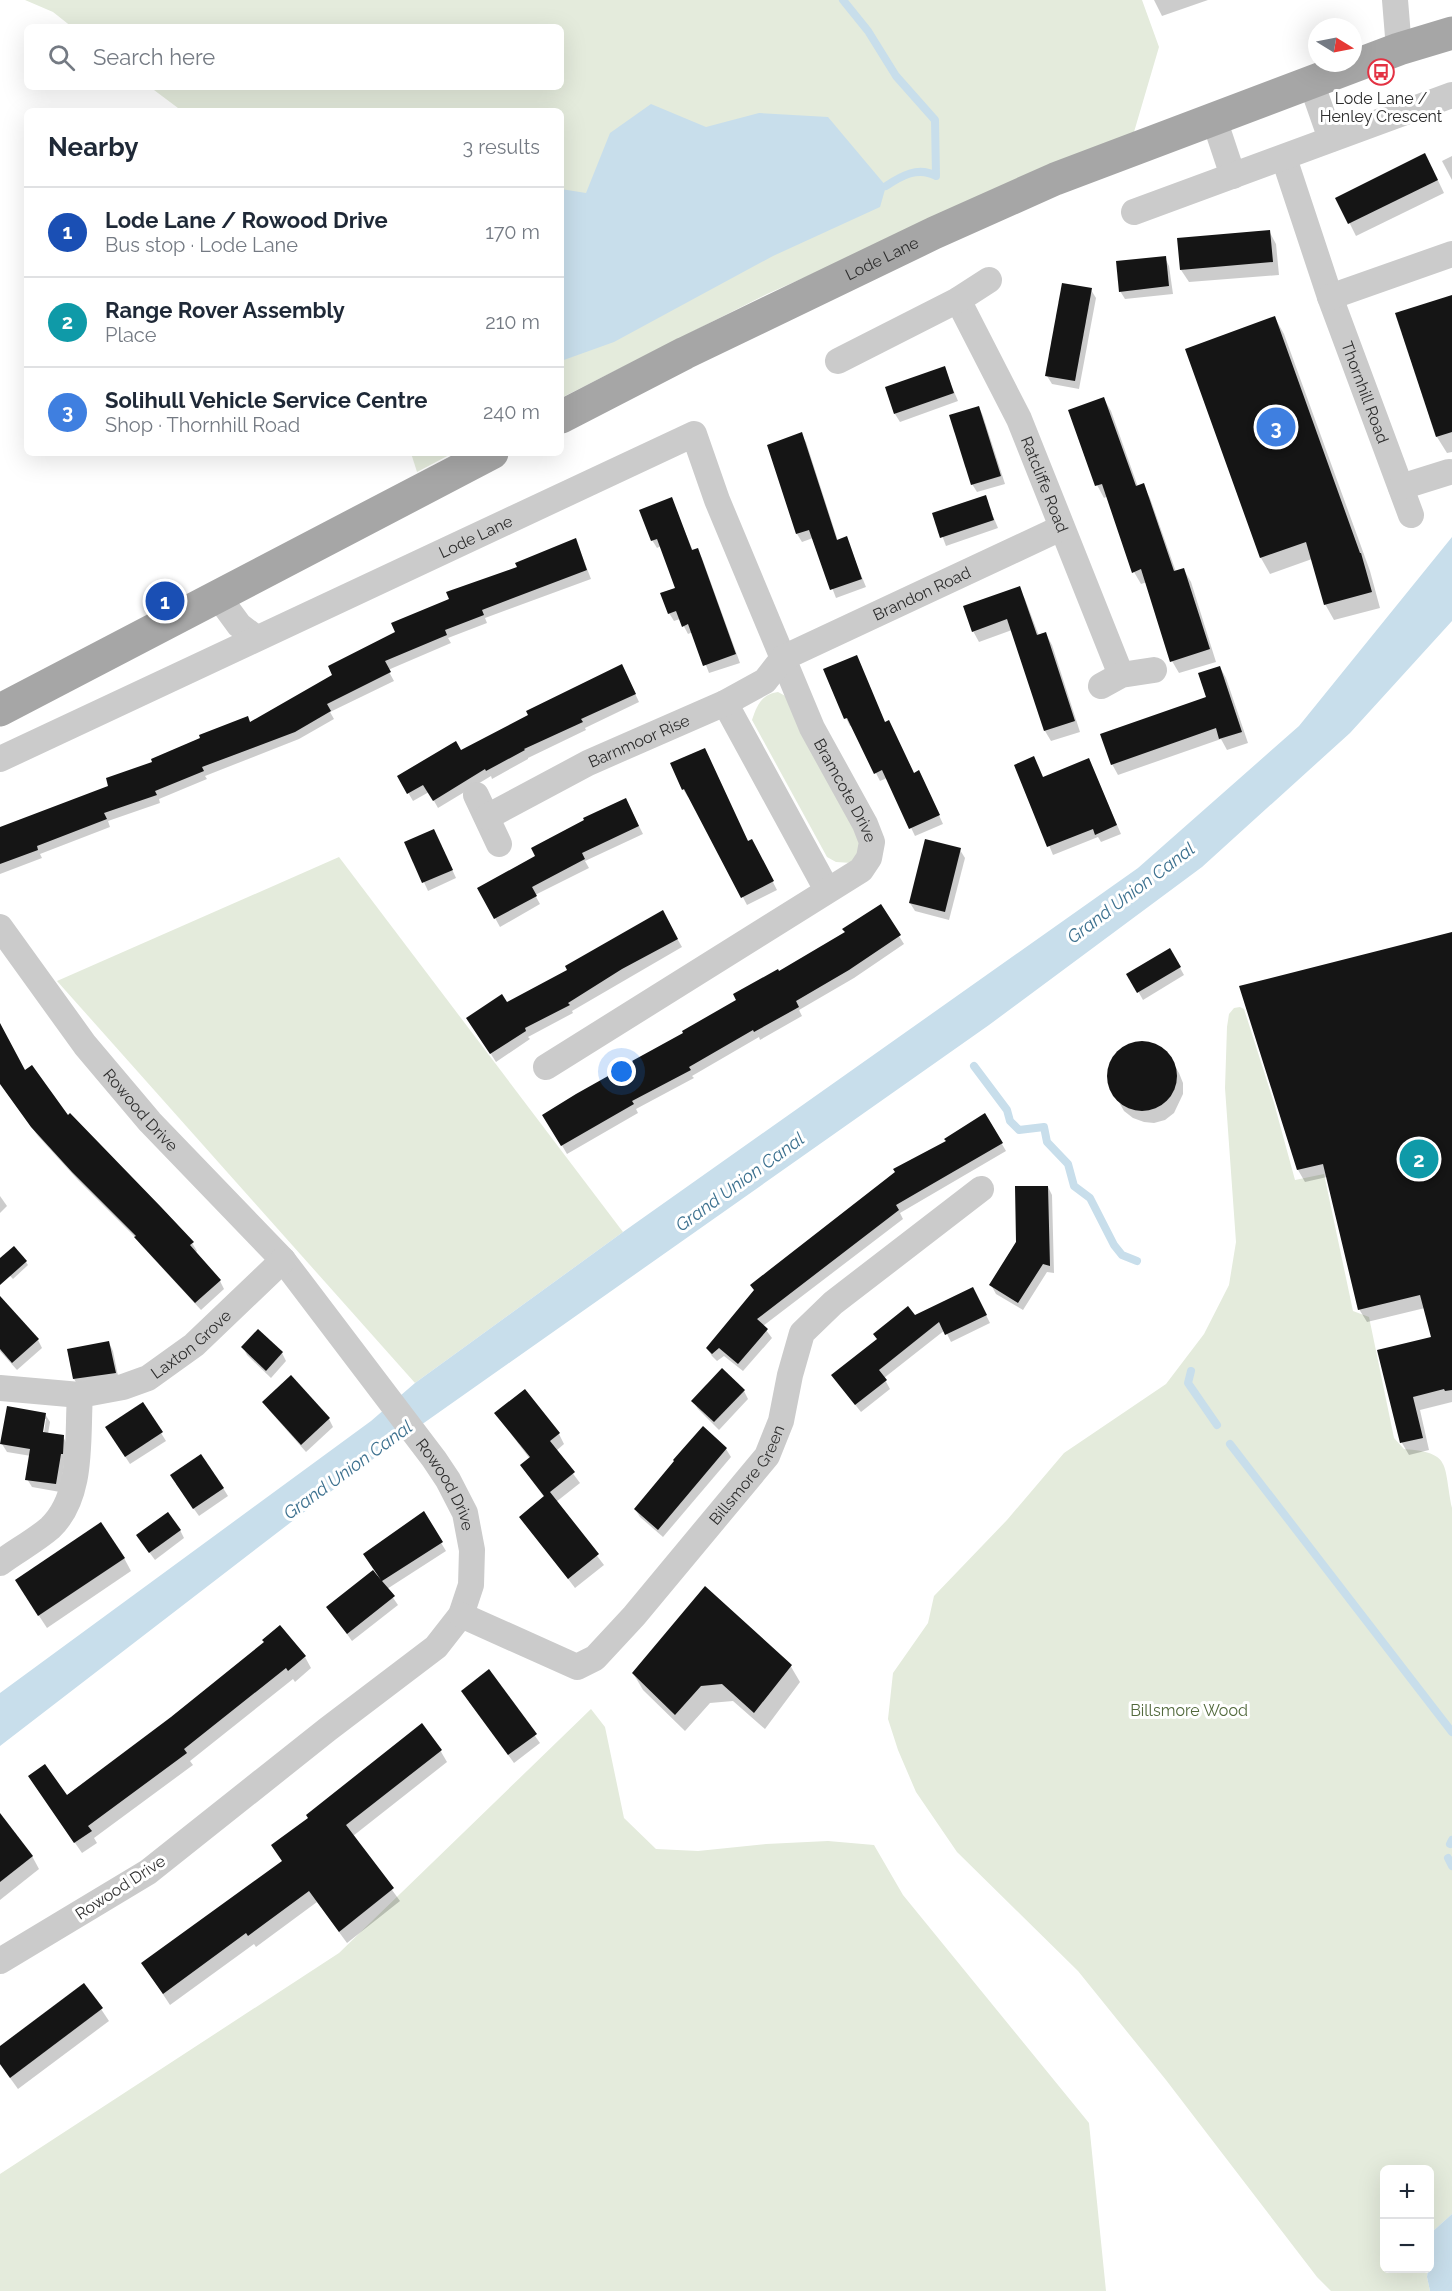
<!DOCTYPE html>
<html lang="en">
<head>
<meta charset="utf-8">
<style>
  body { margin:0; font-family:Raleway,sans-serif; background:#f2f2f3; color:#1f2937 }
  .controls { position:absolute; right:18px; bottom:18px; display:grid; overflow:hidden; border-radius:9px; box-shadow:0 6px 24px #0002 }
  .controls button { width:54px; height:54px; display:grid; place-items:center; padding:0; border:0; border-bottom:2px solid #e0e1e3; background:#fff; color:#1f2937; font:30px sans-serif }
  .compass { position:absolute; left:1308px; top:18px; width:54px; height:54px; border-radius:50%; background:#fff; box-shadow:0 6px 24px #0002; rotate:100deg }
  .you { position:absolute; left:622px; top:1072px; width:21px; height:21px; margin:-15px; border:4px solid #fff; border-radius:50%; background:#1a73e8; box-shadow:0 0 0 9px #1a73e833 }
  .badge { display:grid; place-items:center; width:39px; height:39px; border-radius:50%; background:#ea580c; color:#fff; font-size:20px; font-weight:700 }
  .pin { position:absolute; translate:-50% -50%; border:3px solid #fff; box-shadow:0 2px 6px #0006 }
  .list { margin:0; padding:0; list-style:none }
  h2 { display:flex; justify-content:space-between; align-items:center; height:78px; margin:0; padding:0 24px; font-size:26px }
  h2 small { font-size:20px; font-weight:400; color:#747a83 }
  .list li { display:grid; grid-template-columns:39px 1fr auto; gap:18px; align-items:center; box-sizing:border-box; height:90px; padding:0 24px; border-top:2px solid #e0e1e3 }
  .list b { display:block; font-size:22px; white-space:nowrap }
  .list p { margin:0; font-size:20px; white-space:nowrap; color:#747a83 }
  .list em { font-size:20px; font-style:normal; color:#747a83 }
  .icon { flex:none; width:33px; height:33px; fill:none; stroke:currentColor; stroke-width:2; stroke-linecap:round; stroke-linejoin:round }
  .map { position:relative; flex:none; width:1452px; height:2291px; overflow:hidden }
  .search { position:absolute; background:#fff; box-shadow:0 6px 24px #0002; left:24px; top:24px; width:540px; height:66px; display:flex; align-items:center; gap:15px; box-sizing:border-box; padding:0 21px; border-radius:9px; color:#747a83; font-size:22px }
  .panel { position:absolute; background:#fff; box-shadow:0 6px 24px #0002; left:24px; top:108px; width:540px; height:348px; border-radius:9px }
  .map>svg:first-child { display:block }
  .green { fill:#e4ebdc }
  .water { fill:#c8deeb }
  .shadow { fill:#0003; fill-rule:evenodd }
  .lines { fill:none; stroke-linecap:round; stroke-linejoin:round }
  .stream { stroke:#c8deeb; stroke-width:8 }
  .building { fill:#151515 }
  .minor { stroke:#cbcbcb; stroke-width:26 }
  .major { stroke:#a6a6a6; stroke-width:33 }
  .labels { text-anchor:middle; stroke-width:6; stroke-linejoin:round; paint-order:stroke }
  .poi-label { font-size:16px; fill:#2e2e2e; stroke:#fff }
  .street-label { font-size:16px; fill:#2e2e2e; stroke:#fff }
  .park-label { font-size:16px; fill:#52693c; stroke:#fff }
  .water-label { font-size:18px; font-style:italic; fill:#3d718f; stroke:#fff }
</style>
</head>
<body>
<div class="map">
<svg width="1452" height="2291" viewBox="0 0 1452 2291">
  <rect width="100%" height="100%" fill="#fff"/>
  <!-- green -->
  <g class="green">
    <polygon points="25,0 1142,0 1159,47 1134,132 767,294 561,398 561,111 182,111 150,87 561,87 561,27 72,27 53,12"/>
    <polygon points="411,453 453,453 417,472"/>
    <path d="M 778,692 L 791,699 L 862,837 L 860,852 L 852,863 L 836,862 L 827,857 L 752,720 C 757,705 762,694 778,692 Z"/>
    <polygon points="339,857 623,1232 415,1383 57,981"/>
    <path d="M 1240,1007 L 1244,1009 L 1274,1103 L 1295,1180 L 1324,1174 L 1353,1311 L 1369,1317 L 1394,1438 L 1404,1449 C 1452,1453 1443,1463 1452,1508 L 1452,2214 L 1432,2232 L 1430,2257 L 1430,2170 L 1384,2170 L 1384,2268 L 1428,2269 L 1427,2277 L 1430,2291 L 1331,2291 L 1317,2277 L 1166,2080 L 1078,1971 L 957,1852 L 916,1792 L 898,1750 L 888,1719 L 893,1673 L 928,1623 L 934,1596 L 1007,1520 L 1064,1453 L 1166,1384 L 1204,1334 L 1229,1285 L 1236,1242 L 1225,1088 L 1227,1027 L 1229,1014 L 1234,1008 Z"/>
    <polygon points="591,1709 605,1727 624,1818 656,1849 698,1851 766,1844 828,1841 874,1845 903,1895 1089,2123 1106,2291 0,2291 0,2174 339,1953"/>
  </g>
  <!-- water -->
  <g class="water">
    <polygon points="651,104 706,127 759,113 828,117 886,186 880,207 773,256 614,342 561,361 561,189 586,193 610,133"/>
    <polygon points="1452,537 1452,621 1350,733 1202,867 989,1025 377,1456 0,1746 0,1693 371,1421 415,1383 623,1232 1138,868 1299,726"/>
    <polygon points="1452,2214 1452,2291 1430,2291 1427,2277 1432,2232"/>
  </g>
  <!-- shadow -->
  <g class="shadow">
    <polygon points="1154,0 1208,0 1162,16"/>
    <polygon points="1452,156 1452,180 1442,161"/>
    <polygon points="1432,168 1444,193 1356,236 1337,198"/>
    <polygon points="1269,231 1276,244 1279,275 1189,282 1181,270"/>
    <polygon points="1165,258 1169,266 1173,294 1125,299 1120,291"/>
    <polygon points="1091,290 1096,298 1079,389 1052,384 1047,376"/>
    <polygon points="1452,296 1452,452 1447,453 1437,437 1397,314"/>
    <polygon points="1275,318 1284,334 1370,571 1380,608 1334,620 1325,604 1312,559 1270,574 1261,558 1187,350"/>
    <polygon points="944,368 958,401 900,422 895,414"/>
    <polygon points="1104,399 1111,411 1138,487 1143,485 1150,498 1176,572 1184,570 1191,582 1216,662 1179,673 1172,661 1147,582 1141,584 1134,572 1108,496 1104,498 1097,485"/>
    <polygon points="979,407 983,416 1005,484 977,492 972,484"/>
    <polygon points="801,434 806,442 838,541 846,538 866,587 836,598 813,538 802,542 797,534 768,446"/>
    <polygon points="985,497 998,528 946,546 934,514"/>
    <polygon points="671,499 693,551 697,550 702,558 740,663 709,673 693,632 688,634 680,619 674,621 669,613 677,589 661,546 657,548 652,540"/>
    <polygon points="579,548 591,579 485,618 487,623 448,638 451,643 388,670 394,681 330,712 334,719 299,739 205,776 207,779 159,799 160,803 108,821 110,827 40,854 42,858 0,874 0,829 110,787 250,724"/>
    <polygon points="1019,588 1025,599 1039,636 1046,634 1052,645 1080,732 1051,741 1045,731 1012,630 979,642 973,631"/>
    <polygon points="1220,667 1226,678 1248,743 1227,750 1221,739 1118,775 1112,764 1208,698"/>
    <polygon points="825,670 885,724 914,774 923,780 943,824 915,836 887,778 880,781 852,726 850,726 846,718"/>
    <polygon points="626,674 639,702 585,728 586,730 528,758 528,759 492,779 491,776 438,808 429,792 413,801 399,777 461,752"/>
    <polygon points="1089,760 1121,834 1101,842 1098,837 1053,855 1016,765 1043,778"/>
    <polygon points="672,764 756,849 777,890 747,905 690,796 688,797 683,789"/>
    <polygon points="630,808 643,834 585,861 589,868 535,895 540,904 500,927 479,889"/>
    <polygon points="438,839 456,878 428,891 406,843"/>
    <polygon points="960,850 965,858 949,920 915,911 910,903"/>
    <polygon points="880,906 904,944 854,978 799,1010 802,1016 760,1040 759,1037 692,1076 694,1078 636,1109 638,1113 567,1154 544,1115 685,1034 778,973 847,933"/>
    <polygon points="662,912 682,947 572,1011 573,1013 528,1037 530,1039 496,1062 473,1026 507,1004 570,971"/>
    <polygon points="1452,934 1452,1402 1420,1410 1429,1450 1409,1455 1402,1443 1379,1351 1433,1338 1425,1308 1367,1322 1359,1309 1327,1177 1305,1182 1298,1170 1241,988"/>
    <polygon points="1170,950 1184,975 1143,1000 1129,975"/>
    <polygon points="0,1026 25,1072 192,1243 197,1251 195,1253 220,1281 224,1289 201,1310 141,1245 136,1238 78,1180 38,1136 0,1083"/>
    <polygon points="1145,1042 1155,1044 1165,1050 1179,1073 1183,1083 1183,1094 1174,1113 1165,1120 1154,1123 1144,1122 1133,1118 1124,1111 1111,1088 1108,1077 1110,1066 1115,1056 1123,1048 1133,1043"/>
    <polygon points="985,1115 1006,1151 900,1213 903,1219 763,1326 772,1338 743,1371 724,1356 717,1361 712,1356 707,1348"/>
    <polygon points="1048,1187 1052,1195 1054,1273 1047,1272 1023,1310 996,1294 991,1285"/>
    <polygon points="0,1196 7,1206 0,1213"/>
    <polygon points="0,1260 26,1262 28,1265 13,1279 0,1265"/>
    <polygon points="977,1297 990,1323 951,1342 945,1330 884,1378 890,1389 861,1412 838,1383 879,1340 914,1317"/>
    <polygon points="0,1298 38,1340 42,1348 17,1370 0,1351"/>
    <polygon points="109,1343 113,1351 119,1381 79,1387 74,1379 69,1350"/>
    <polygon points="243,1347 282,1353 286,1361 271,1378 247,1355"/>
    <polygon points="723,1371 744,1391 748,1399 719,1430 698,1409 693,1401"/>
    <polygon points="524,1391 559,1434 564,1444 556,1451 580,1483 556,1502 604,1565 575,1588 521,1517 545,1498 521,1466 530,1459 496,1414"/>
    <polygon points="264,1402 329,1419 333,1427 306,1452 269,1410"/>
    <path d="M 45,1414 L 50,1422 L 48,1434 L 63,1436 L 67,1445 L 60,1492 L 32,1487 L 27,1479 L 31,1456 L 7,1452 L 2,1444 ZM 43,1419 L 46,1419 L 43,1439 L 40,1439 Z"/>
    <polygon points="703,1428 726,1449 731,1457 663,1537 640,1517 635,1509"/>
    <polygon points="161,1433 166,1441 130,1464 115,1441"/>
    <polygon points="176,1484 223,1488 228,1496 199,1516"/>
    <polygon points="423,1513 446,1551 387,1589 398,1605 352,1641 328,1608 379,1576"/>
    <polygon points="180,1530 184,1538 155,1560 143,1544"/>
    <polygon points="124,1558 131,1571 47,1628 24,1593"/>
    <polygon points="305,1657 311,1668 295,1682 293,1679 190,1761 193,1765 94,1838 97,1843 82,1853 37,1788 66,1797"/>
    <polygon points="790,1665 800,1682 765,1729 733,1701 710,1703 685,1731 643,1690 633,1673"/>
    <polygon points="489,1671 540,1743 514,1763 467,1699"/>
    <polygon points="440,1750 447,1762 353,1836 400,1901 347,1943 317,1902 256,1947 254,1944 170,2005 143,1964 283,1862 272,1846 310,1818"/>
    <polygon points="0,1833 32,1856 39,1869 0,1900"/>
    <polygon points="101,2009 109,2021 18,2089 0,2064 0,2048"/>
  </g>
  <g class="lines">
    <!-- stream -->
    <g class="stream">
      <path d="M 843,0 L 868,31 L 896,76 L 935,120 L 936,176 C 918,166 901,176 886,186"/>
      <polyline points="974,1066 1007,1110 1010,1121 1019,1130 1044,1127 1047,1142 1068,1164 1074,1186 1090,1198 1114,1245 1122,1255 1137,1261"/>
      <polyline points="1191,1371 1188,1383 1217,1425"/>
      <polyline points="1230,1444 1452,1732"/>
      <polyline points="1450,1844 1452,1840"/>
      <polyline points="1448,1858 1452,1866"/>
    </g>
  </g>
  <!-- building -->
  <g class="building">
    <polygon points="1425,153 1438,180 1348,224 1335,198"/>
    <polygon points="1270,230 1273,262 1180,270 1177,238"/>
    <polygon points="1166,256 1169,286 1119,292 1116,261"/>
    <polygon points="1062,283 1092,288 1075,381 1045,376"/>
    <polygon points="1452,295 1452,432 1436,437 1395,313"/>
    <polygon points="1275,316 1360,553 1361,553 1372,592 1324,605 1306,542 1260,558 1185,349"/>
    <polygon points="945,366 954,393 894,414 885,387"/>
    <polygon points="1104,397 1136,486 1144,483 1174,571 1184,568 1210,649 1170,662 1141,569 1132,573 1102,484 1095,486 1068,410"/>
    <polygon points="979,406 1001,476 971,485 949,415"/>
    <polygon points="802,432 837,540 847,536 862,579 830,590 809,530 796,534 767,445"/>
    <polygon points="986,495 994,520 940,538 932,513"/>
    <polygon points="672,497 692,550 698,548 736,654 703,666 688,624 682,627 676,611 668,614 660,593 675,588 657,539 651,541 639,510"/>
    <polygon points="576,538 587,570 482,610 484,615 445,630 447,635 385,661 391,672 327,704 331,711 295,732 202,767 204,771 155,791 157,795 104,813 107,819 37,846 38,850 0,864 0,827 108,786 106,778 152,762 151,759 200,738 199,735 248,716 250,722 332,675 328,666 395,632 391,623 449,599 446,592 517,567 515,563"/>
    <polygon points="1020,586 1037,635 1046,632 1075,721 1044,731 1007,619 972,632 963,606"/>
    <polygon points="857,655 885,722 889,720 914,773 919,770 940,815 909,829 882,770 874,774 847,718 844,719 823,669"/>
    <polygon points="622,664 636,694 581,719 583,722 524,749 525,750 486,771 485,769 433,801 423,785 407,794 397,776 456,741 461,750 528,715 526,711"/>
    <polygon points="1220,666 1242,732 1219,739 1216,728 1111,765 1100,734 1206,697 1198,673"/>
    <polygon points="705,748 748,841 752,839 774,881 741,898 684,789 682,790 670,763"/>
    <polygon points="1034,756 1043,777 1089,758 1117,825 1095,835 1093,829 1047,847 1014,765"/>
    <polygon points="626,798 639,826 582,853 585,859 532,887 537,896 494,919 477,888 535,856 531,848 584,820 583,818"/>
    <polygon points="434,829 453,870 422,883 404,842"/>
    <polygon points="925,839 961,848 945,912 909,903"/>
    <polygon points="881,904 901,935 849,970 796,1001 799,1007 754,1032 753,1030 689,1067 691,1070 632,1101 634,1104 561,1146 542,1115 576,1094 633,1062 632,1061 683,1033 682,1031 736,1000 733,994 778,969 779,971 845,932 842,929"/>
    <polygon points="663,910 678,939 622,969 568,1003 570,1005 525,1028 526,1031 490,1054 466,1018 502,994 507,1002 567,970 565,966"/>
    <polygon points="1452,932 1452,1390 1445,1391 1444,1389 1413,1397 1423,1438 1400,1443 1377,1350 1431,1337 1420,1295 1358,1310 1323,1164 1297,1170 1239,986"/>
    <polygon points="1170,948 1181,967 1137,993 1126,974"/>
    <polygon points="0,1023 25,1070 32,1065 68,1115 70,1113 161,1207 194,1242 190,1245 221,1280 195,1303 134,1237 136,1236 72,1172 31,1127 0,1084"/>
    <circle cx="1142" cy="1076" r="35"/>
    <polygon points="985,1113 1003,1143 896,1205 899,1210 757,1319 768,1329 738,1364 719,1348 712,1354 706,1348 754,1290 750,1285 895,1172 893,1169 946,1141 944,1139"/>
    <polygon points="1015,1186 1048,1186 1050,1266 1043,1264 1018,1303 989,1285 1016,1242"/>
    <polygon points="14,1246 27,1261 0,1285 0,1258"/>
    <polygon points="973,1287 987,1315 945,1335 939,1322 879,1370 887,1380 855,1405 831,1375 877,1339 873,1334 908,1306 915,1315"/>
    <polygon points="0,1296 39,1339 12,1363 0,1349"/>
    <polygon points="258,1329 283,1352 266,1371 241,1347"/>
    <polygon points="109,1341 116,1373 73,1379 67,1349"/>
    <polygon points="722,1368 745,1390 714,1422 691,1401"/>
    <polygon points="291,1375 330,1418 301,1445 262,1402"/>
    <polygon points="525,1389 560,1433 550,1441 575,1472 550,1492 599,1554 568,1579 519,1517 544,1496 520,1465 530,1457 494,1413"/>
    <polygon points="143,1402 163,1432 125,1457 105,1427"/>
    <polygon points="7,1406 46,1413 43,1432 64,1435 63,1454 61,1454 56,1484 25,1480 30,1449 0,1444"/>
    <polygon points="703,1426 727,1448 658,1530 634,1509 674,1461 673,1460"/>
    <polygon points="201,1454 224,1488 193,1509 170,1475"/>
    <polygon points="424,1511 443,1542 382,1581 395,1596 347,1634 326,1607 373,1570 381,1580 363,1554"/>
    <polygon points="168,1512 181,1530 149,1553 136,1535"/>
    <polygon points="101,1522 125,1558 38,1616 15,1580"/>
    <polygon points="705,1586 792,1665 754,1713 722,1684 701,1686 675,1715 632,1673"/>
    <polygon points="280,1625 306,1656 288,1671 286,1668 184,1749 187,1753 88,1826 92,1831 74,1843 28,1776 45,1764 67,1795 171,1717 264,1642 262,1640"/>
    <polygon points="489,1669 537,1734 508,1755 461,1691"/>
    <polygon points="422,1723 442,1750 346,1825 394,1888 339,1932 309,1891 248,1936 246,1933 163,1994 141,1963 282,1861 271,1845 308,1818 306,1815"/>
    <polygon points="0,1813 33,1856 0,1882"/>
    <polygon points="84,1983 103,2008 10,2078 0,2064 0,2046"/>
  </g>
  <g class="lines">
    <!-- minor -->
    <g class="minor">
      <polyline points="1395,0 1399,49"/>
      <polyline points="1311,82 1331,139"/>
      <polyline points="1214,119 1233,176"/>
      <path id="s1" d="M 1284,158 L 1330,297 L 1411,515"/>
      <polyline points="1134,212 1452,95"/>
      <polyline points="1330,297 1452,254"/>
      <path id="s2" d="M 958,300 L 1019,419 L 1121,675"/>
      <polyline points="838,361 958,300 989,280"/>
      <polyline points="1401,487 1449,472"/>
      <polyline points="217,595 239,625 256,638"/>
      <polyline points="1101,686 1121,675 1154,670"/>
      <polyline points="725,703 827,890"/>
      <path id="s3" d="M 0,759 L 694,434 L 717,500 L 812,728 L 865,824 L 872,842 L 869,858 L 861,870 L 546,1067"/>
      <polyline points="476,795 499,844"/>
      <path id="s4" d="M 487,817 L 588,763 L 725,703 L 765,681 L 783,658 L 1061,528"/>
      <path id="s5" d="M 0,927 L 85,1045 L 150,1122 L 283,1260 L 434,1459 L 448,1480 L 465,1513 L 472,1550 L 471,1585 L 461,1615 L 436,1647 L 328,1729 L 148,1872 L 0,1961"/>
      <polyline points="0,1388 80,1395"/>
      <path id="s6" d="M 0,1563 C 16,1551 35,1541 50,1528 C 84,1496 77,1438 80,1395 L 123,1387 L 148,1378 L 194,1345 L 283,1260"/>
      <path id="s7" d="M 461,1615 L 577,1667 L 595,1658 L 634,1616 L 767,1456 L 781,1421 L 790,1375 L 802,1333 L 833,1303 L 981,1189"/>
    </g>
    <!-- major -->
    <g class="major">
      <path id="s8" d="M 561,417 L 685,353 L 934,233 L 1055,179 L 1399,49 L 1452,33"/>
      <polyline points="0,710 492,453"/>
    </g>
  </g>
  <!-- icons -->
  <defs>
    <g id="bus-ring" transform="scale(1.35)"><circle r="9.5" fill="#fff" stroke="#e33243" stroke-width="1.5"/><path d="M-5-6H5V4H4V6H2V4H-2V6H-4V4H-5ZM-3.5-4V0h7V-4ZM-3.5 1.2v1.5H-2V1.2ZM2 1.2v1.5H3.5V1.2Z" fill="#e33243"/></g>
  </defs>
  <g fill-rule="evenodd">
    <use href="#bus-ring" x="1381" y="72"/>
  </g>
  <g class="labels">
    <!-- poi labels -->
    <g class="poi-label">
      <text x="1381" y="104">Lode Lane /<tspan x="1381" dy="18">Henley Crescent</tspan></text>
    </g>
    <!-- street labels -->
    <g class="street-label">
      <text dy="6" stroke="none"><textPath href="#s8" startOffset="358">Lode Lane</textPath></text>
      <text dy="6" stroke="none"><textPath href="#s1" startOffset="248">Thornhill Road</textPath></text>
      <text dy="6" stroke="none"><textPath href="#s2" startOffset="204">Ratcliffe Road</textPath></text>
      <text dy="6" stroke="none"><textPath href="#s3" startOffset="525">Lode Lane</textPath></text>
      <text dy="6" stroke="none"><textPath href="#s4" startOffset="492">Brandon Road</textPath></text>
      <text dy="6" stroke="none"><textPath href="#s4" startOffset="170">Barnmoor Rise</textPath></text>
      <text dy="6" stroke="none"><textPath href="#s3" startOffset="1154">Bramcote Drive</textPath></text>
      <text dy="6" stroke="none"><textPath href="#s5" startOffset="231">Rowood Drive</textPath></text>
      <text dy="6" stroke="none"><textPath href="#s6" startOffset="326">Laxton Grove</textPath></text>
      <text dy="6" stroke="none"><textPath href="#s7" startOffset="386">Billsmore Green</textPath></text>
      <text dy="6" stroke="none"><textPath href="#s5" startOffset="716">Rowood Drive</textPath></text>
      <text transform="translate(120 1887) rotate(-33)" y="6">Rowood Drive</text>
    </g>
    <!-- park labels -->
    <g class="park-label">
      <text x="1189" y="1716">Billsmore Wood</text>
    </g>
    <!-- water labels -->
    <g class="water-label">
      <text transform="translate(1131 893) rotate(-37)" y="6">Grand Union Canal</text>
      <text transform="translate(740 1182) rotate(-36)" y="6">Grand Union Canal</text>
      <text transform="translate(348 1470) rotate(-36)" y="6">Grand Union Canal</text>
    </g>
  </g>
</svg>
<div class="controls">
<button>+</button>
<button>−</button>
</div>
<svg class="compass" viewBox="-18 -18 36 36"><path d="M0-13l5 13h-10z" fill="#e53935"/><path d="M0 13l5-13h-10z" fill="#747a83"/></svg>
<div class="you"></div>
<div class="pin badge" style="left:165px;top:601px;background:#1a4fb4">1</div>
<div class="pin badge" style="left:1419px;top:1159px;background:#0f9aa8">2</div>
<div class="pin badge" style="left:1276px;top:427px;background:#3f7fe0">3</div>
<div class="search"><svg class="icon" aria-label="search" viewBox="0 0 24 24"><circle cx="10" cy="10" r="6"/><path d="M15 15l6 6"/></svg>Search here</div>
<section class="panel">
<h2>Nearby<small>3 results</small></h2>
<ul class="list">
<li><span class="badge" style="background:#1a4fb4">1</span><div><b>Lode Lane / Rowood Drive</b><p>Bus stop · Lode Lane</p></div><em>170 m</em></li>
<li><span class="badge" style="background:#0f9aa8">2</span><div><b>Range Rover Assembly</b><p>Place</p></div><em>210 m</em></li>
<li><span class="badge" style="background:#3f7fe0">3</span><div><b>Solihull Vehicle Service Centre</b><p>Shop · Thornhill Road</p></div><em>240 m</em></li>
</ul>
</section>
</div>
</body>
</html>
